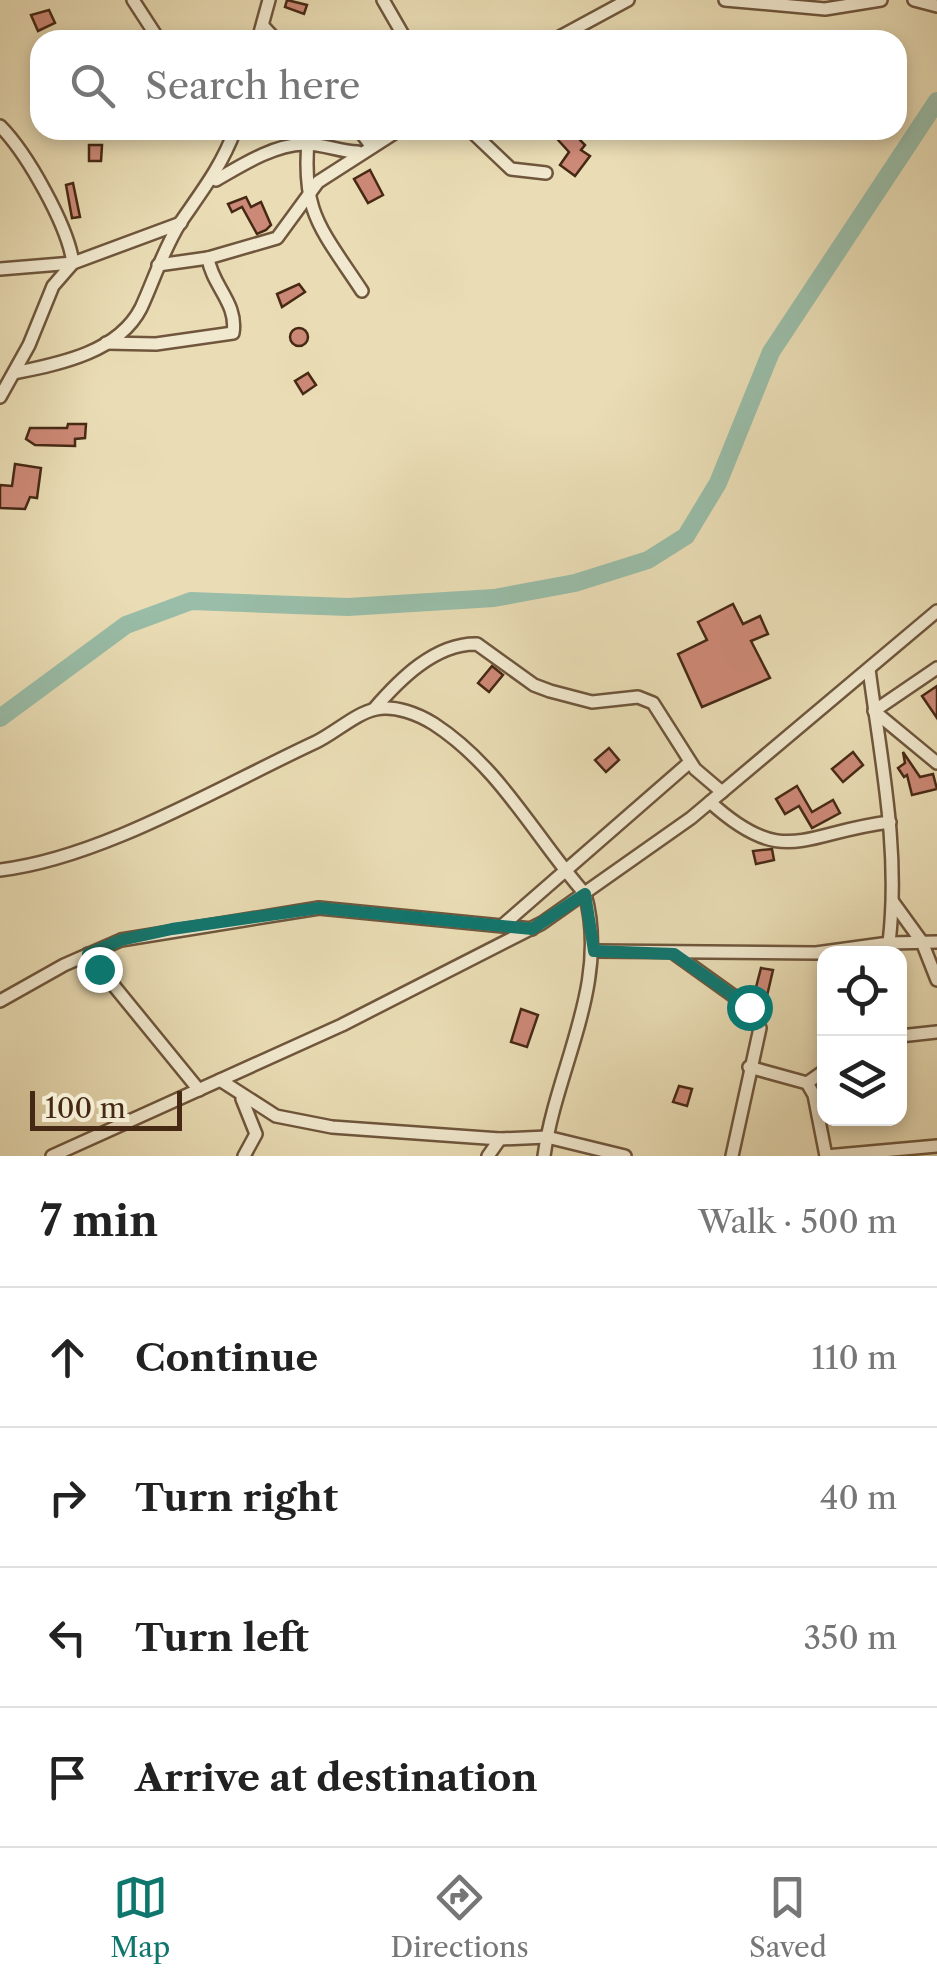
<!DOCTYPE html>
<html lang="en">
<head>
<meta charset="utf-8">
<style>
  body { margin:0; font-family:"Libre Caslon Text",serif; background:#f2f2f2; color:#222 }
  .controls { position:absolute; right:30px; bottom:30px; display:grid; overflow:hidden; border-radius:20px; box-shadow:0 5px 15px #0003 }
  .controls button { width:90px; height:90px; display:grid; place-items:center; padding:0; border:0; border-bottom:2px solid #e0e0e0; background:#fff; color:#222; font:50px sans-serif }
  .scale { position:absolute; left:30px; bottom:25px; width:152px; box-sizing:border-box; padding-left:10px; border:5px solid #462914; border-top:0; font-size:28px; line-height:35px; white-space:nowrap; color:#462914; -webkit-text-stroke:8px #f1e9cf; paint-order:stroke }
  .stop { position:absolute; width:30px; height:30px; margin:-22px; border:8px solid #0f766e; border-radius:50%; background:#fff }
  .stop.end { background:#0f766e; border-color:#fff; box-shadow:0 2px 10px #0008 }
  .list { margin:0; padding:0; list-style:none }
  h2 { display:flex; justify-content:space-between; align-items:center; height:130px; margin:0; padding:0 40px; font-size:42px }
  h2 small { font-size:32px; font-weight:400; color:#767676 }
  .list li { display:grid; grid-template-columns:65px 1fr auto; gap:30px; align-items:center; box-sizing:border-box; height:140px; padding:0 40px; border-top:2px solid #e0e0e0 }
  .list b { display:block; font-size:38px; white-space:nowrap }
  .list em { font-size:32px; font-style:normal; color:#767676 }
  .icon { flex:none; width:55px; height:55px; fill:none; stroke:currentColor; stroke-width:2; stroke-linecap:round; stroke-linejoin:round }
  .map { position:relative; flex:none; width:937px; height:1156px; overflow:hidden }
  .search { position:absolute; background:#fff; box-shadow:0 5px 15px #0003; left:30px; right:30px; top:30px; height:110px; display:flex; align-items:center; gap:25px; box-sizing:border-box; padding:0 35px; border-radius:30px; color:#767676; font-size:38px }
  .sheet { height:690px; background:#fff }
  nav { display:flex; justify-content:space-around; align-items:center; box-sizing:border-box; height:140px; border-top:2px solid #e0e0e0; background:#fff; font-size:28px; color:#767676 }
  nav a { display:grid; justify-items:center; gap:5px }
  nav .on { color:#0f766e }
  .map>svg:first-child { display:block }
  .lines { fill:none; stroke-linecap:round; stroke-linejoin:round }
  .river { stroke:#99bda8; stroke-width:18 }
  .building { fill:#cd8977; stroke:#462914; stroke-width:2.5 }
  .minor-casing { stroke:#6f563c; stroke-width:16 }
  .minor { stroke:#f1e9cf; stroke-width:11 }
  .route { stroke:#0f766e; stroke-width:12 }
</style>
</head>
<body>
<div class="map">
<svg width="937" height="1156" viewBox="0 0 937 1156">
  <rect width="100%" height="100%" fill="#eaddb5"/>
  <filter id="stains"><feTurbulence type="fractalNoise" baseFrequency=".002" numOctaves="4"/><feColorMatrix values="0 0 0 0 .2 0 0 0 0 .09 0 0 0 0 .02 0 0 0 .5 -.17"/></filter>
  <radialGradient id="worn" r=".72"><stop offset=".6" stop-color="#630" stop-opacity="0"/><stop offset="1" stop-color="#630" stop-opacity=".3"/></radialGradient>
  <g class="lines">
    <!-- river -->
    <polyline class="river" points="0,718 126,625 191,601 348,607 494,598 575,583 648,560 686,536 718,483 771,352 937,101"/>
  </g>
  <!-- building -->
  <g class="building">
    <polygon points="287,0 307,5 304,14 285,7"/>
    <polygon points="49,10 55,23 38,31 31,15"/>
    <polygon points="549,130 583,130 577,137 585,145 581,150 590,156 575,176 560,165 569,152"/>
    <polygon points="89,145 102,145 101,161 89,161"/>
    <polygon points="370,170 383,195 368,203 354,179"/>
    <polygon points="73,183 80,217 72,218 66,185"/>
    <polygon points="246,197 251,207 261,202 271,225 266,230 257,234 242,207 232,212 228,204"/>
    <polygon points="299,284 305,292 282,307 277,294"/>
    <circle cx="299" cy="337" r="9"/>
    <polygon points="308,373 316,385 303,394 295,381"/>
    <polygon points="68,424 86,424 85,438 75,439 75,446 35,445 26,439 30,428 67,428"/>
    <polygon points="15,464 41,468 37,498 30,497 25,509 0,508 0,485 12,486"/>
    <polygon points="733,604 743,624 760,616 768,634 751,641 770,678 702,707 678,654 707,640 698,622"/>
    <polygon points="492,666 503,675 489,692 478,683"/>
    <polygon points="937,686 937,718 922,696"/>
    <polygon points="609,748 619,760 606,772 595,760"/>
    <polygon points="853,752 863,765 843,782 832,769"/>
    <polygon points="903,752 920,777 933,774 937,789 912,795 907,775 904,777 898,768 905,763"/>
    <polygon points="797,786 812,812 833,800 840,813 812,828 799,806 785,814 776,799"/>
    <polygon points="772,849 774,860 756,864 753,851"/>
    <polygon points="761,968 773,970 767,996 754,995"/>
    <polygon points="521,1009 538,1015 527,1047 511,1042"/>
    <polygon points="679,1086 692,1089 687,1106 673,1102"/>
  </g>
  <g class="lines">
    <!-- minor casing -->
    <g class="minor-casing">
      <g id="minor">
        <polyline points="133,0 159,40"/>
        <polyline points="383,0 406,40"/>
        <polyline points="725,0 825,9 881,0"/>
        <polyline points="914,0 937,6"/>
        <polyline points="263,26 276,40"/>
        <polyline points="258,40 269,0"/>
        <polyline points="554,40 628,0"/>
        <path d="M 0,126 C 27,153 68,226 73,263 L 53,286 L 29,345 L 0,397"/>
        <path d="M 309,130 C 300,211 319,226 362,291"/>
        <polyline points="359,130 372,147"/>
        <polyline points="470,130 511,169 546,173"/>
        <path d="M 216,180 C 242,165 273,145 304,144 C 321,143 340,152 358,152"/>
        <polyline points="158,265 208,258 277,238 318,182 399,130"/>
        <polyline points="0,269 73,263 181,223"/>
        <path d="M 106,343 L 156,344 L 233,333 C 238,303 212,286 208,258"/>
        <path d="M 14,373 C 58,364 118,353 141,308 C 154,280 163,250 180,223 C 202,191 221,167 235,130"/>
        <polyline points="937,668 874,711 937,763"/>
        <path d="M 374,709 C 399,680 435,643 477,644 L 534,685 L 550,691 L 592,702 L 638,697 L 653,703 L 695,769 L 722,792"/>
        <path d="M 710,802 C 785,870 804,832 890,822"/>
        <path d="M 0,870 C 102,858 221,786 316,742 C 335,733 356,713 376,709 C 395,705 418,714 434,724 C 500,767 535,837 585,894 C 610,984 556,1068 544,1156"/>
        <polyline points="893,902 922,942 937,980"/>
        <polyline points="503,925 690,762"/>
        <path d="M 594,951 L 816,953 L 889,943 C 900,850 881,761 869,669"/>
        <polyline points="88,954 199,1090"/>
        <polyline points="675,954 749,1007 760,1028 732,1156"/>
        <polyline points="888,954 889,943 937,942"/>
        <polyline points="0,1001 64,965 121,940 319,908 532,929"/>
        <polyline points="900,1036 937,1032"/>
        <polyline points="749,1067 807,1083 814,1095 826,1156 937,1146"/>
        <polyline points="220,1080 276,1116 332,1127 500,1139 547,1137 625,1156"/>
        <polyline points="807,1083 824,1071"/>
        <polyline points="242,1099 256,1134 244,1156"/>
        <polyline points="52,1156 342,1025 542,923 691,818 937,611"/>
        <polyline points="488,1156 500,1139"/>
      </g>
    </g>
    <!-- minor -->
    <use href="#minor" class="minor"/>
  </g>
  <g class="lines">
    <!-- route -->
    <polyline class="route" points="99,969 88,954 121,940 172,929 319,908 532,929 585,894 594,951 674,954 749,1007"/>
  </g>
  <rect width="100%" height="100%" filter="url(#stains)"/>
  <rect width="100%" height="100%" fill="url(#worn)"/>
</svg>
<div class="controls">
<button><svg class="icon" aria-label="locate" viewBox="0 0 24 24"><circle cx="12" cy="12" r="6"/><path d="M12 2v4M12 18v4M2 12h4M18 12h4"/></svg></button>
<button><svg class="icon" aria-label="layers" viewBox="0 0 24 24"><path d="M12 4l9 5-9 5-9-5zM3 14l9 5 9-5"/></svg></button>
</div>
<div class="scale">100 m</div>
<div class="stop" style="left:749px;top:1007px"></div>
<div class="stop end" style="left:99px;top:969px"></div>
<div class="search"><svg class="icon" aria-label="search" viewBox="0 0 24 24"><circle cx="10" cy="10" r="6"/><path d="M15 15l6 6"/></svg>Search here</div>
</div>
<section class="sheet">
<h2>7 min<small>Walk · 500 m</small></h2>
<ul class="list">
<li><svg class="icon" aria-label="ahead" viewBox="0 0 24 24"><path d="M12 20V5M6 11l6-6 6 6"/></svg><div><b>Continue</b></div><em>110 m</em></li>
<li><svg class="icon" aria-label="right" viewBox="0 0 24 24"><path d="M7 20v-9h11M14 6l5 5-5 5"/></svg><div><b>Turn right</b></div><em>40 m</em></li>
<li><svg class="icon" aria-label="left" viewBox="0 0 24 24"><path d="M17 20v-9H6M10 6l-5 5 5 5"/></svg><div><b>Turn left</b></div><em>350 m</em></li>
<li><svg class="icon" aria-label="arrive" viewBox="0 0 24 24"><path d="M6 21V4h12l-3 4 3 4H6"/></svg><div><b>Arrive at destination</b></div></li>
</ul>
</section>
<nav>
<a class="on"><svg class="icon" aria-label="map" viewBox="0 0 24 24"><path d="M3 6l6-2 6 2 6-2v14l-6 2-6-2-6 2zM9 4v14M15 6v14"/></svg>Map</a>
<a><svg class="icon" aria-label="directions" viewBox="0 0 24 24"><path d="M12 3l9 9-9 9-9-9zM9 14v-3h6M13 9l2 2-2 2"/></svg>Directions</a>
<a><svg class="icon" aria-label="saved" viewBox="0 0 24 24"><path d="M7 4h10v16l-5-4-5 4z"/></svg>Saved</a>
</nav>
</body>
</html>
